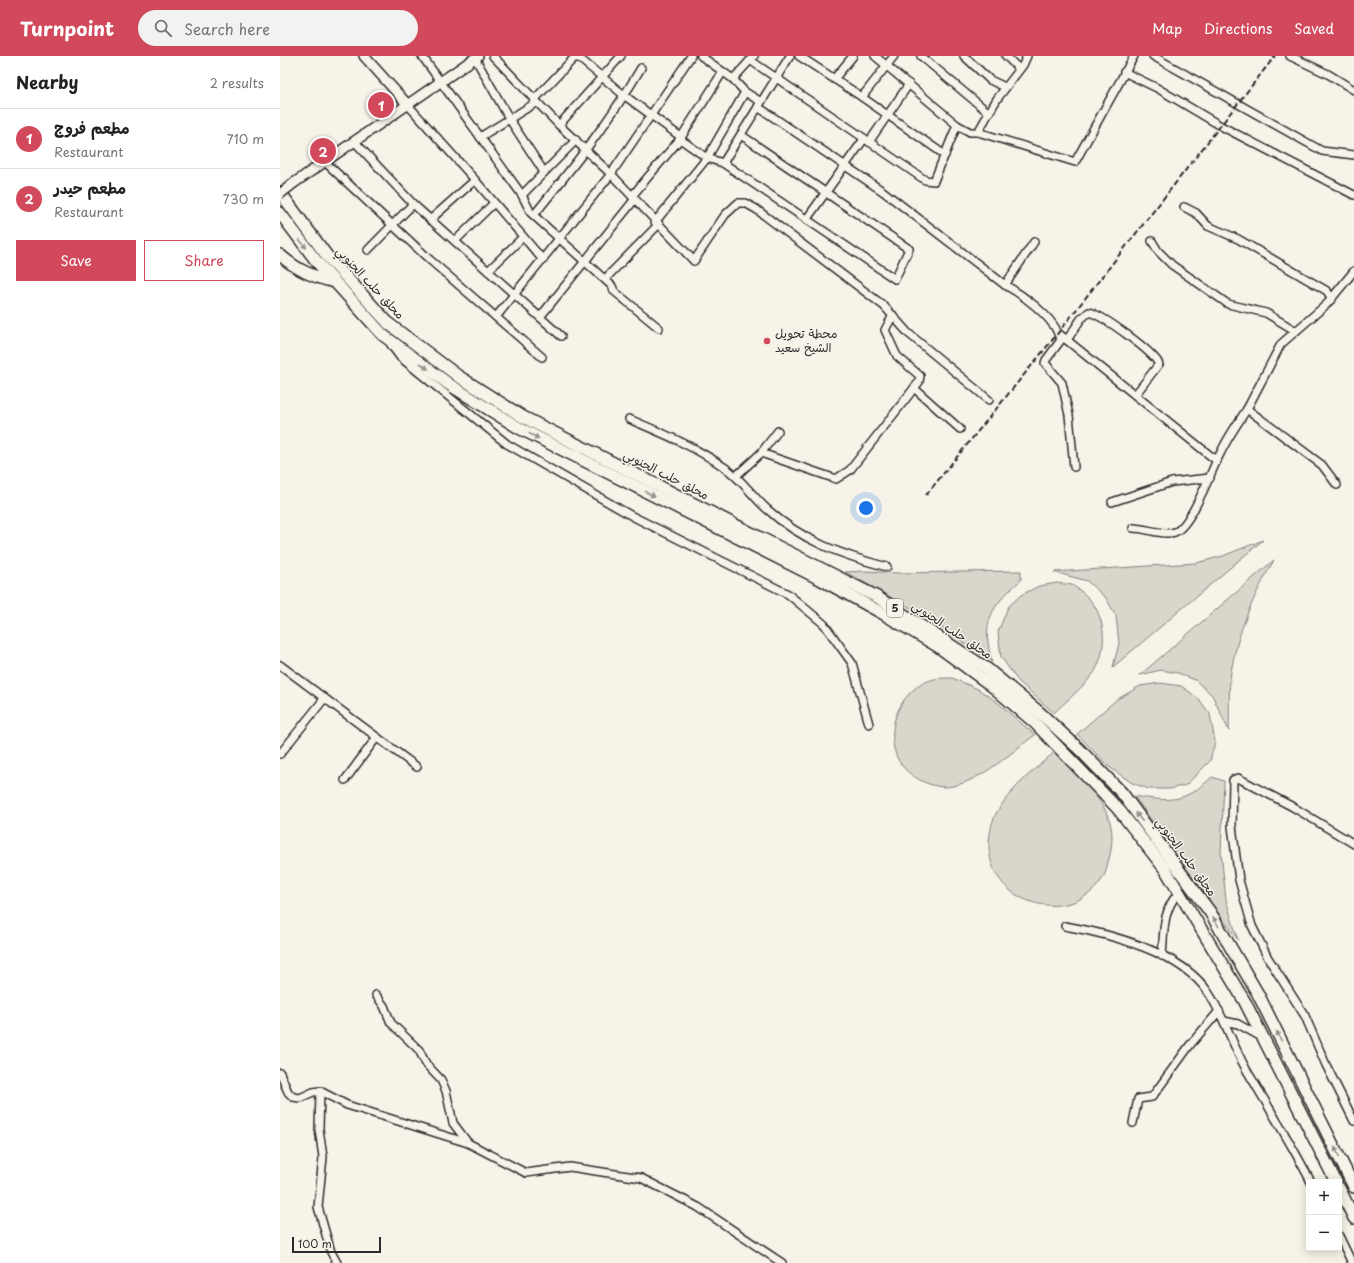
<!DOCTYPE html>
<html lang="en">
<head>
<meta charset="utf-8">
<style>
  body { margin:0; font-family:"Playpen Sans","Playpen Sans Arabic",sans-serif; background:#f2f2f2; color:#222 }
  .controls { position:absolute; right:12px; bottom:12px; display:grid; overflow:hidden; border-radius:0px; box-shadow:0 2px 10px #0003 }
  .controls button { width:36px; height:36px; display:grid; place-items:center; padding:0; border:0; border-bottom:1px solid #e0e0e0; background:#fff; color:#222; font:20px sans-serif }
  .scale { position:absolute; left:12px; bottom:10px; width:89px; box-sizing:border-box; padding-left:4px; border:2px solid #2b2b2b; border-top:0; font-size:11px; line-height:14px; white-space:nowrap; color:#2b2b2b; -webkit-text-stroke:3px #f7f3e8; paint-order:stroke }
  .you { position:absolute; left:586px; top:452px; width:14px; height:14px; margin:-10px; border:3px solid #fff; border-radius:50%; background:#1a73e8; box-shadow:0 0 0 6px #1a73e833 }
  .badge { display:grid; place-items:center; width:26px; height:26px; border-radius:50%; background:#d1495b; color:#fff; font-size:13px; font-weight:700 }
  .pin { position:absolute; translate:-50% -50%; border:2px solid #fff; box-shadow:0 1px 4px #0006 }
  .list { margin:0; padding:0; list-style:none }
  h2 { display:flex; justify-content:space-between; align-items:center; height:52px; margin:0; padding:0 16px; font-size:17px }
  h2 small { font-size:13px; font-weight:400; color:#767676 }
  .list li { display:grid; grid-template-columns:26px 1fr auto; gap:12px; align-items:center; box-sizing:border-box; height:60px; padding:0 16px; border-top:1px solid #e0e0e0 }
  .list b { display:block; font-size:15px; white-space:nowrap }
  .list p { margin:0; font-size:13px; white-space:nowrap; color:#767676 }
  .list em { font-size:13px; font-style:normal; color:#767676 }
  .actions { display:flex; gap:8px; padding:12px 16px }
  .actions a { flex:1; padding:9px 0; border:1px solid #d1495b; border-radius:0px; text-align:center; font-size:14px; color:#d1495b }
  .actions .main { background:#d1495b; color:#fff }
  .icon { flex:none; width:22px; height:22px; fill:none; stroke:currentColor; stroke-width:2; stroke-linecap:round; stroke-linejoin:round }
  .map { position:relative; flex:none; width:1074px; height:1207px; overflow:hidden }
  header { display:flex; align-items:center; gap:24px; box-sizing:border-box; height:56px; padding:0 20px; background:#d1495b; color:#fff }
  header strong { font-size:19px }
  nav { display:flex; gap:22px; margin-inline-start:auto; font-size:14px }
  .search { width:280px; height:36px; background:#f2f2f2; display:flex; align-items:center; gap:10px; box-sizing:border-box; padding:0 14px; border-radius:22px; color:#767676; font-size:15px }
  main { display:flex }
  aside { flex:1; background:#fff }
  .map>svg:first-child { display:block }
  .green { fill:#dad6cc; stroke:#82807c }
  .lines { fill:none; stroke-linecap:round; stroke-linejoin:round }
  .minor-casing { stroke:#2b2b2b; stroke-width:10 }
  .major-casing { stroke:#2b2b2b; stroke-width:12 }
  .highway-casing { stroke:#2b2b2b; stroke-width:14 }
  .minor { stroke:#f7f3e8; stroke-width:7 }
  .major { stroke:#f7f3e8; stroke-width:9 }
  .highway { stroke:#f7f3e8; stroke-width:11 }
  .rail { stroke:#2b2b2b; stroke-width:2; stroke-dasharray:6 3; stroke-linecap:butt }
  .major-bridge-casing { stroke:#2b2b2b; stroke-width:12; stroke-linecap:butt }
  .major-bridge { stroke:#f7f3e8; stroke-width:9 }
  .oneway { fill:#918f8a }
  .poi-dot { fill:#d1495b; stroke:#f7f3e8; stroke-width:1.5 }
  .labels { text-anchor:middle; stroke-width:3; stroke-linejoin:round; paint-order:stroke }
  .shield { fill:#f7f3e8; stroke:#686764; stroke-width:1 }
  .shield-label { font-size:11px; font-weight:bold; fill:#2b2b2b }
  .street-label { font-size:12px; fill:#2b2b2b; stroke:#f7f3e8 }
  .poi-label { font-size:12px; fill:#2b2b2b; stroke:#f7f3e8; text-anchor:start }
</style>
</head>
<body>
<header>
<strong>Turnpoint</strong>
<div class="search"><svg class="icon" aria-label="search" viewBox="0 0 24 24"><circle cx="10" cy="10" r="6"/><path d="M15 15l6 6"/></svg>Search here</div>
<nav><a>Map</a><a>Directions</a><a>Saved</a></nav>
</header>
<main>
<aside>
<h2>Nearby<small>2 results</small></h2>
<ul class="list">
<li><span class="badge">1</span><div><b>مطعم فروج</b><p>Restaurant</p></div><em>710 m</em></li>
<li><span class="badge">2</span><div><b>مطعم حيدر</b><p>Restaurant</p></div><em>730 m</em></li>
</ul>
<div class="actions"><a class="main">Save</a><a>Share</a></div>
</aside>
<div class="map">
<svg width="1074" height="1207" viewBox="0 0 1074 1207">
  <rect width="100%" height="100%" fill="#f7f3e8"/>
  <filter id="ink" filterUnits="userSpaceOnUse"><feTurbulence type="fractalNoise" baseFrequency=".025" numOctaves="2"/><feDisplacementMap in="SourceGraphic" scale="8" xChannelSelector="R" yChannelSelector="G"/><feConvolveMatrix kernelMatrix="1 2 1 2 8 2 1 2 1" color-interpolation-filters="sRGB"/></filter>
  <g filter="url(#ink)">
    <!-- green -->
    <g class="green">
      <polygon points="983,484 833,611 839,587 836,560 826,542 807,525 774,516 916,507 943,500"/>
      <path d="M 994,504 C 973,541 958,574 951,616 C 948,635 950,656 949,675 L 932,639 L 915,624 L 898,617 L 881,614 L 860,619 Z"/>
      <path d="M 587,515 L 618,517 L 741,515 L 741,524 C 710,551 701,566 712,606 L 640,557 L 565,516 Z"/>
      <path d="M 777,527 C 781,528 787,528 792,529 C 795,531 799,534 802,536 C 826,555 829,590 815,615 C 808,627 785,646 774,657 L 738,625 L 721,601 L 718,576 L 728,551 L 741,539 L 759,530 Z"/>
      <path d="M 672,622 L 698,633 L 717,646 L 755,679 C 730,697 704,723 673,730 C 653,735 623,719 616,699 C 605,669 622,631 654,623 C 660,622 666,622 672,622 Z"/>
      <polygon points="880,627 901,630 918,642 930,658 935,686 930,705 906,729 890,733 869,733 852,727 829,711 797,678 836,644 860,630"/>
      <path d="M 776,695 C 790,711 819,739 827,758 C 834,773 833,790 828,806 C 827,810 826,816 824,820 C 796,871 711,852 709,791 C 709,780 711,766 717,756 C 729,734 757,711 776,695 Z"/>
      <path d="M 932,721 L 944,725 L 941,797 L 946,844 L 958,884 L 854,740 C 890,746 904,747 932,721 Z"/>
    </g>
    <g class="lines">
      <!-- minor casing -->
      <g class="minor-casing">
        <g id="minor">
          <polyline points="142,0 242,139 251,157 332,230 334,235 379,272"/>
          <polyline points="213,0 279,69 331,118 414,205 445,159 458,147 465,147 476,153 604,250 628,277 709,344"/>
          <polyline points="421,0 453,23 465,36 481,46"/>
          <polyline points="519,0 576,37 665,99"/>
          <polyline points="595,0 677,69 690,76 698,76 717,43 743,9 747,0"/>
          <polyline points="641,0 709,57"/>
          <polyline points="684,0 710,24 725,31"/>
          <polyline points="726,0 739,13"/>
          <polyline points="873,0 1042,95 1074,99"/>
          <polyline points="1010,0 1048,18 1074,34"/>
          <polyline points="195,2 230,64 264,116"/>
          <polyline points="470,4 645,124 654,125 677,69"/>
          <polyline points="844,16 877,32 941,70 1074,139"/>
          <polyline points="453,23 474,0"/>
          <polyline points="554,23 573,0"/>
          <polyline points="582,41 614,0"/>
          <polyline points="255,43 294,2 299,2 345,40 401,81"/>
          <polyline points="128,49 195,124 263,204"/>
          <path d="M 478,51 L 604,136 L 725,229 C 743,239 770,259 778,277 L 937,405"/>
          <polyline points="279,69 341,0"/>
          <polyline points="698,76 795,106 854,0"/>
          <polyline points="200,81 257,46"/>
          <polyline points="400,83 427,102 443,107 615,223 629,193 461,79"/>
          <polyline points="75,86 133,148 281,280"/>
          <polyline points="589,86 629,28"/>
          <polyline points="45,106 150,204 262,301"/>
          <polyline points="443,107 510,0"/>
          <polyline points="242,139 296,84"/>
          <polyline points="352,140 400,83 442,17"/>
          <polyline points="904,151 916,157 928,170 958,183 1047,235 1052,243"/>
          <path d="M 254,159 C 292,112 330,65 361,12"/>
          <polyline points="150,164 195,124"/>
          <polyline points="526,164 584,83"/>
          <polyline points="375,166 427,102 465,36"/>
          <polyline points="175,185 214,147"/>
          <polyline points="872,185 878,195 892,209 948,248 986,257 1016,275"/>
          <polyline points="88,194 133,148"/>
          <polyline points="208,215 243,181"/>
          <polyline points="325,223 378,169"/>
          <polyline points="725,229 754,186"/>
          <polyline points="216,261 331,118 411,0"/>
          <polyline points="260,261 355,143"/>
          <polyline points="778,278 781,284 766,304 765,307 782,327 789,359 794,411"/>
          <path d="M 787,284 L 801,263 L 809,256 C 824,260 872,295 879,308 L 855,339"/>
          <polyline points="111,289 120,301 227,388 352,460 508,538 544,568 572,607 589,668"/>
          <polyline points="634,332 680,373"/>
          <path d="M 349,363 C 382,377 414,390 444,411 C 461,422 472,440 487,453 C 522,485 562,499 607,511"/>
          <polyline points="481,397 556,423 570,414 639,326 640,320 617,300 605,274 613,259"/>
          <polyline points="456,420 481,397 498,375"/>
          <polyline points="1057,429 1042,409 967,353 1001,288 1047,248 1074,215"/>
          <polyline points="832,446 892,426 930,422"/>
          <path d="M 853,472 C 866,472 884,480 895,476 C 912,469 932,412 941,396 C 948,381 958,367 967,353"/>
          <polyline points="0,609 137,711"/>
          <polyline points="0,698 44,643"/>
          <polyline points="65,724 97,681"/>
          <polyline points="1074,788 1013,751 958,722 953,724 952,770 959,824 972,870 988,902 1025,960 1046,1009 1074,1065"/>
          <path d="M 785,870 C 830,878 901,896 928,936 C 944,960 952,988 966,1013 C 988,1050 1011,1087 1031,1126"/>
          <path d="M 882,900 C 884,878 882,853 899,837"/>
          <polyline points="96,939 104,950 111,967 139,994 146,1008 161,1024 166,1035 173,1067 188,1087"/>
          <polyline points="944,965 958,968 983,982"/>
          <polyline points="0,1017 8,1036 13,1041 20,1042 33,1036 40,1035 67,1049 188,1087 246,1117 290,1111 361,1122 418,1151 502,1207"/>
          <polyline points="40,1035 39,1073 43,1101 38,1151 51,1196 57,1207"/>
          <polyline points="853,1067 858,1043 872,1041 910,989 939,955"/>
          <polyline points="1059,1180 1072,1207"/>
        </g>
      </g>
      <!-- major casing -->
      <g class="major-casing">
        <g id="major">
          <polyline points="84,0 128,49"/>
          <polyline points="14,127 198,0"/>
        </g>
      </g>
      <!-- highway casing -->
      <g class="highway-casing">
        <g id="highway">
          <polyline points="0,136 47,200 109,268 178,320 243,361 597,541 706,612 759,656 799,693 842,737 930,856 978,938 1074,1131"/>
          <polyline points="0,157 37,206 103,279 170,329 239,372 540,523 602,557 659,591 712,630 754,666 839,754 885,813 965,946 1056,1126"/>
          <path d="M 0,199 C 17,214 33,221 55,226"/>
          <polyline points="1059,1132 1074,1162"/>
        </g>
      </g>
      <!-- minor -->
      <use href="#minor" class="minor"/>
      <!-- major -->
      <use href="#major" class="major"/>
      <!-- highway -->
      <use href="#highway" class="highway"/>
      <!-- rail -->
      <polyline class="rail" points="646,439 778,277 995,0"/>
      <!-- major-bridge casing -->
      <g class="major-bridge-casing">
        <polyline id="major-bridge" points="0,138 14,127"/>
      </g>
      <!-- major-bridge -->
      <use href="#major-bridge" class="major-bridge"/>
    </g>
    <!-- one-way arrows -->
    <defs><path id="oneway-solid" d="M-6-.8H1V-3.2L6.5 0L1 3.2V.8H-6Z"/></defs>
    <g class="oneway">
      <use href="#oneway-solid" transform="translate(23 188) rotate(52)"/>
      <use href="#oneway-solid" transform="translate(144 310) rotate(37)"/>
      <use href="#oneway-solid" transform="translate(254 380) rotate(27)"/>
      <use href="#oneway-solid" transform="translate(370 438) rotate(27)"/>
      <use href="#oneway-solid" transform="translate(859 761) rotate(-127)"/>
      <use href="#oneway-solid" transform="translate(936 866) rotate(-121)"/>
      <use href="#oneway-solid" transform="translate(999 980) rotate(-116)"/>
      <use href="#oneway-solid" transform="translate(1057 1096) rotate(-116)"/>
    </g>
  </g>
  <!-- markers -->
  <circle class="poi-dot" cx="487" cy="285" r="4"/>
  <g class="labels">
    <!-- shield labels -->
    <rect class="shield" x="607" y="543" width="16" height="18" rx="3"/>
    <g class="shield-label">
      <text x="615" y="556">5</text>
    </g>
    <!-- street labels -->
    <g class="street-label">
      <text transform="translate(90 227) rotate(47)" y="4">محلق حلب الجنوبي</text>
      <text transform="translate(386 419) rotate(27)" y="4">محلق حلب الجنوبي</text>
      <text transform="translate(672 574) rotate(34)" y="4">محلق حلب الجنوبي</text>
      <text transform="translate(906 801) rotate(54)" y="4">محلق حلب الجنوبي</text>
    </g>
    <!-- poi labels -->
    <g class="poi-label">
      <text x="495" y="282">محطة تحويل<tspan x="495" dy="14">الشيخ سعيد</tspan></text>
    </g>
  </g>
</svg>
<div class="controls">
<button>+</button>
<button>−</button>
</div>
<div class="scale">100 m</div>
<div class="you"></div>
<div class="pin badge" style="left:101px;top:49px">1</div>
<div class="pin badge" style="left:43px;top:95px">2</div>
</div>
</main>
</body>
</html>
